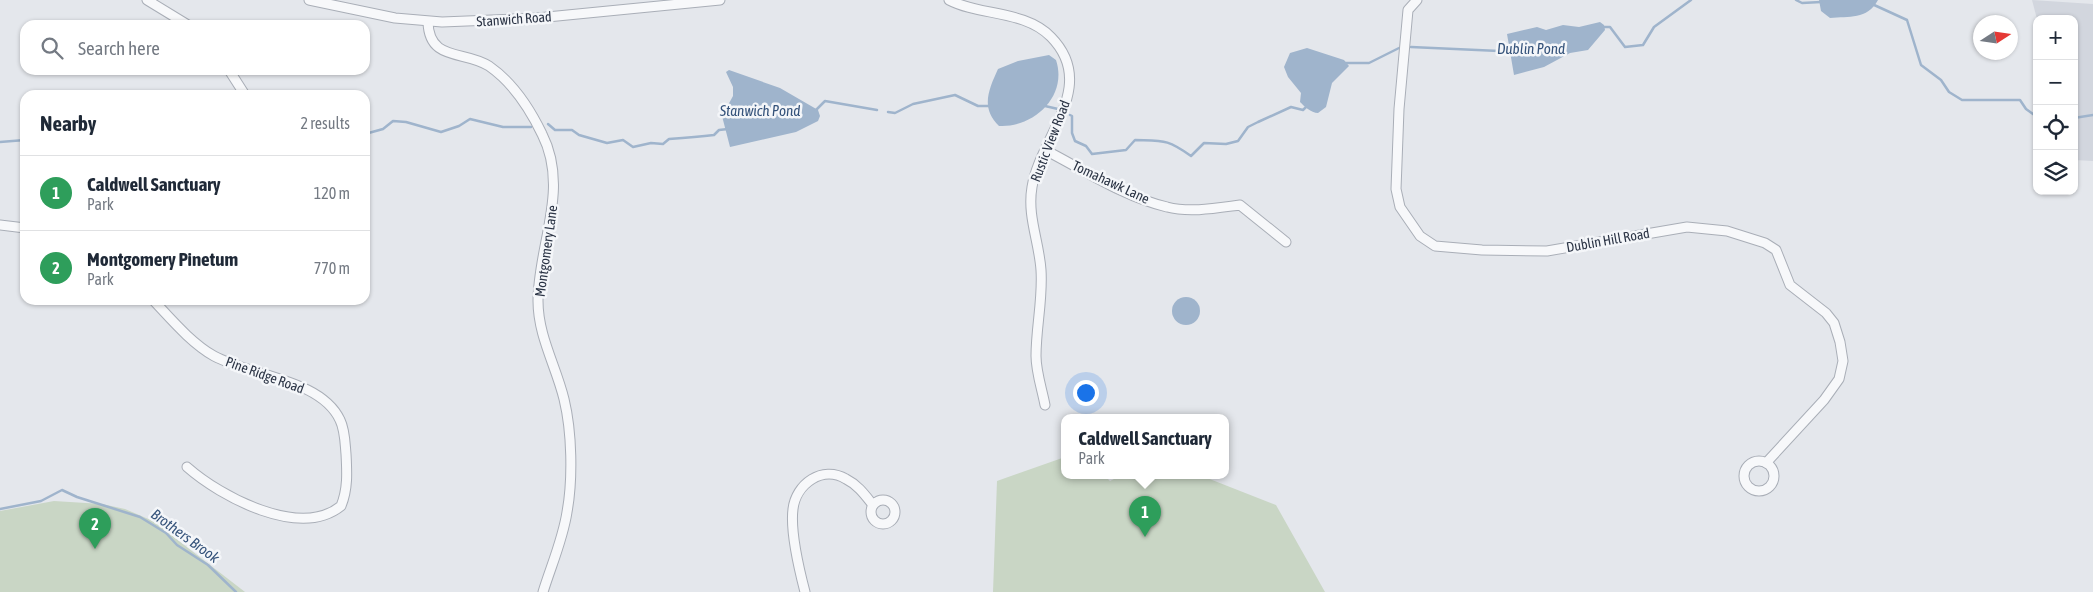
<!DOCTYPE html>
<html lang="en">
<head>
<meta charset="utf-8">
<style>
  body { margin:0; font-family:"Asap Condensed",sans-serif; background:#f6f6f7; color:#1f2937 }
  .controls { position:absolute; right:15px; top:15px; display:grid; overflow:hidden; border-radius:10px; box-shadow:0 1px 4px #0004 }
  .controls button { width:45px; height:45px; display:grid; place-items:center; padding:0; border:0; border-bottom:1px solid #e0e1e3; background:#fff; color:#1f2937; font:25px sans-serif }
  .compass { position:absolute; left:1973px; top:15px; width:45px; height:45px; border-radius:50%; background:#fff; box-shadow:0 1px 4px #0004; rotate:78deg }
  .you { position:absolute; left:1085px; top:392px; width:18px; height:18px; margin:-12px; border:4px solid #fff; border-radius:50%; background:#1a73e8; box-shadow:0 0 0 8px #1a73e833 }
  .badge { display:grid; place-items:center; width:32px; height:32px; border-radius:50%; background:#111827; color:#fff; font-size:16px; font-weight:700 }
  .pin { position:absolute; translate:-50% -41px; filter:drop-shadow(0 1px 2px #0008) }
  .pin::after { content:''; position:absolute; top:26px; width:18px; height:15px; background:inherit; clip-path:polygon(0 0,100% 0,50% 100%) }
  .popup { position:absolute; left:1061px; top:414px; width:168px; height:65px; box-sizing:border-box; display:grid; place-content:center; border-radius:10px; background:#fff; filter:drop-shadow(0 1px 4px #0005); font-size:16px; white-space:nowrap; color:#747a83 }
  .popup b { font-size:19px; color:#1f2937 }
  .popup::after { content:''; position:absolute; left:50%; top:100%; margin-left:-10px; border:10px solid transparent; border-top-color:#fff }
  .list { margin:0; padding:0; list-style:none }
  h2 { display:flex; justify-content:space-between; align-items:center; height:65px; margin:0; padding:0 20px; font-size:21px }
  h2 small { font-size:16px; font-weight:400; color:#747a83 }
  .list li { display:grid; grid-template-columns:32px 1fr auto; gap:15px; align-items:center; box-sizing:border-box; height:75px; padding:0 20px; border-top:1px solid #e0e1e3 }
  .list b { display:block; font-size:19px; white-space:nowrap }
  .list p { margin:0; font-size:16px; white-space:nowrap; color:#747a83 }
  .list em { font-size:16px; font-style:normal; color:#747a83 }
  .icon { flex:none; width:28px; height:28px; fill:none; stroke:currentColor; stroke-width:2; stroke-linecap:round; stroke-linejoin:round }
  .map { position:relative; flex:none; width:2093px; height:592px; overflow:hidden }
  .search { position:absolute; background:#fff; box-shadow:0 1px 4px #0004; left:20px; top:20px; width:350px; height:55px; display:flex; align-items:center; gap:12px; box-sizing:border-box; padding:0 18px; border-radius:15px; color:#747a83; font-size:19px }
  .panel { position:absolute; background:#fff; box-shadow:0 1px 4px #0004; left:20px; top:90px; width:350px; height:215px; border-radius:15px }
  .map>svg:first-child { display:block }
  .built { fill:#d2d6de }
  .green { fill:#c9d6c5 }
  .water { fill:#9fb4cc }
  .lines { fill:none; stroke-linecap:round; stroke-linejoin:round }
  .stream { stroke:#9fb4cc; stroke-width:2.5 }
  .minor-casing { stroke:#a9aeb7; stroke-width:11 }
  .minor { stroke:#f7f8fa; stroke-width:9 }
  .labels { text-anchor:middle; stroke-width:5; stroke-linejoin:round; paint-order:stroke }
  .street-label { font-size:14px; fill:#2b3445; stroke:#f4f6f9 }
  .water-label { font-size:15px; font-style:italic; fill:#34527a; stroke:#f4f6f9 }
</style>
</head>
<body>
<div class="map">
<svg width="2093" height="592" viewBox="0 0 2093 592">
  <rect width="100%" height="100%" fill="#e4e7ec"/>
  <!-- built -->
  <polygon class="built" points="2032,0 2093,4 2093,161 2074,160 2074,19 2037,19"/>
  <!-- green -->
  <g class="green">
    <polygon points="1065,457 1065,476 1105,476 1110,481 1120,476 1202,476 1276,505 1325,592 993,592 997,481"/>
    <polygon points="54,501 102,504 125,509 153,521 245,592 0,592 0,511"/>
  </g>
  <!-- water -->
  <g class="water">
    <path d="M 1819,0 L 1878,0 C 1867,20 1849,16 1830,18 L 1821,11 Z"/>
    <polygon points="1600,22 1604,25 1605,30 1588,50 1570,53 1544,67 1514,75 1507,34 1537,27 1546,30 1563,25 1579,27"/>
    <path d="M 1307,48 L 1344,60 L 1349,66 L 1332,83 L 1326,107 L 1318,113 C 1311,113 1304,106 1300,102 L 1301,93 L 1288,77 L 1284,67 L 1290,53 Z"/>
    <path d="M 1049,55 L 1056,60 C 1068,96 1034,128 999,126 C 980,108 989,89 998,69 L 1018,61 Z"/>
    <polygon points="729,70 780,88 818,110 820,116 818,121 796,132 730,147 722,116 733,96 733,87 726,72"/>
    <circle cx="1186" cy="311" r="14"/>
  </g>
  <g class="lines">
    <!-- stream -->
    <g class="stream">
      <polyline points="1796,0 1802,3 1821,2"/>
      <polyline points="1872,4 1907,20 1921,65 1941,80 1949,92 1962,100 2020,100 2026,109 2037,117"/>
      <polyline points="1602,27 1610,27 1625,47 1643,45 1654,27 1691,0"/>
      <polyline points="1411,47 1499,51 1512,49"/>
      <polyline points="1345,63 1369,63 1399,48"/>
      <polyline points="1045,106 1058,109"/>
      <polyline points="816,110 825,101 877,110"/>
      <polyline points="888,112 895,113 913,104 955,95 978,106 989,106"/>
      <path d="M 1070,115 L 1072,116 L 1072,133 L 1075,141 L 1086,146 L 1092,154 L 1126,150 L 1135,140 C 1164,141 1167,139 1191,156 L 1204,143 L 1226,144 L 1238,141 L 1248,127 L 1258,122 L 1291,107 L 1303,110 L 1308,105"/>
      <polyline points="2074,118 2093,115"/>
      <path d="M 548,124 L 555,130 L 572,130 L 579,135 L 607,143 L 623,140 L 633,147 L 651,143 L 663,144 L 669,139 C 684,138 698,137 714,135 L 719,130 L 728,129"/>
      <polyline points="365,134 383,129 393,121 406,122 441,132 459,126 470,119 503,127 531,127"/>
      <polyline points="0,142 25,140"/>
      <polyline points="0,509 41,501 62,490 77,497 140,517 166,533 177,545 208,565 236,592"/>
    </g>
    <!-- minor casing -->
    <g class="minor-casing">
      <g id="minor">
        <polyline points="147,0 188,25"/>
        <polyline points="309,0 395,18 442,22 537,18 720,0"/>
        <path d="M 949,0 C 980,16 1025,10 1051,37 C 1099,86 1040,137 1032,187 C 1027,216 1039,241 1041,270 C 1043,299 1036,327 1036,356 C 1036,372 1042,389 1045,405"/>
        <polyline points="1417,0 1408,10 1399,109 1396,189 1400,207 1420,236 1435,246 1482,250 1547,251 1687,227 1727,231 1765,243 1776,250 1790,285 1826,313 1834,323 1840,342 1843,361 1839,379 1824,400 1766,463"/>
        <path d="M 428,22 C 429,62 465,50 489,66 C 512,82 530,109 542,134 C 570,189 538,245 538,301 C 538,336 556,366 564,399 C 572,432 573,479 567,512 C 563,539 551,566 543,592"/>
        <polyline points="229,70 245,95"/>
        <path d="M 1045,150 C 1084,170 1124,197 1167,207 C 1190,213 1217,208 1240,205 L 1286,242"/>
        <polyline points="0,225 25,228"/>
        <path d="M 153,300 C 171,319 191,343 214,356 C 251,376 321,379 340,420 C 345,430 345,443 346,454 C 347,472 348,489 341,506 C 300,539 221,497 187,467"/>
        <circle cx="1759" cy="476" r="15"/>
        <circle cx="883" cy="512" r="12"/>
        <path d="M 805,592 C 799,569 790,532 793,509 C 796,484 822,465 846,479 C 858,485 865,495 873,505"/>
      </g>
    </g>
    <!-- minor -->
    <use href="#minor" class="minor"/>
  </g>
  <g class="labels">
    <!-- street labels -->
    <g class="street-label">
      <text transform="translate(514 19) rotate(-4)" y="5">Stanwich Road</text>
      <text transform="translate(1050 141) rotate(-69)" y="5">Rustic View Road</text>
      <text transform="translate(1111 182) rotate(25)" y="5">Tomahawk Lane</text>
      <text transform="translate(1608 240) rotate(-10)" y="5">Dublin Hill Road</text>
      <text transform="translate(546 251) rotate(-82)" y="5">Montgomery Lane</text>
      <text transform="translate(265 375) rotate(20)" y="5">Pine Ridge Road</text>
    </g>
    <!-- water labels -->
    <g class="water-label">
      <text x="1531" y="54">Dublin Pond</text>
      <text x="760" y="116">Stanwich Pond</text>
      <text transform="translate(185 536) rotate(36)" y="5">Brothers Brook</text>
    </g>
  </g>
</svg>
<div class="controls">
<button>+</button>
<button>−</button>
<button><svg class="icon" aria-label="locate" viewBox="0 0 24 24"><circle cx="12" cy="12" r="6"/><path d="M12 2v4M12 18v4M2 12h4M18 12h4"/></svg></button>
<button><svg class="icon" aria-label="layers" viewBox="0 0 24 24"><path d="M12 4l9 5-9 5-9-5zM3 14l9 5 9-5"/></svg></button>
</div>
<svg class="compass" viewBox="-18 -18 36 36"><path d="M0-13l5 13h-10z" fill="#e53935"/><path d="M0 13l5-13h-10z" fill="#747a83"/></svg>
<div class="you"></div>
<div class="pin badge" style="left:1145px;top:537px;background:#2e9e5b">1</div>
<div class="popup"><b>Caldwell Sanctuary</b>Park</div>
<div class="pin badge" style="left:95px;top:549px;background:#2e9e5b">2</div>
<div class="search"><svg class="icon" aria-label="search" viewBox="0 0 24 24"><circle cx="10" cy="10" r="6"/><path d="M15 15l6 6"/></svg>Search here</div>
<section class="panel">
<h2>Nearby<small>2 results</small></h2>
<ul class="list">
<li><span class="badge" style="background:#2e9e5b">1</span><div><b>Caldwell Sanctuary</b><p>Park</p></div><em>120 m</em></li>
<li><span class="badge" style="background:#2e9e5b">2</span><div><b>Montgomery Pinetum</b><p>Park</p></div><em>770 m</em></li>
</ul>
</section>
</div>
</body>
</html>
